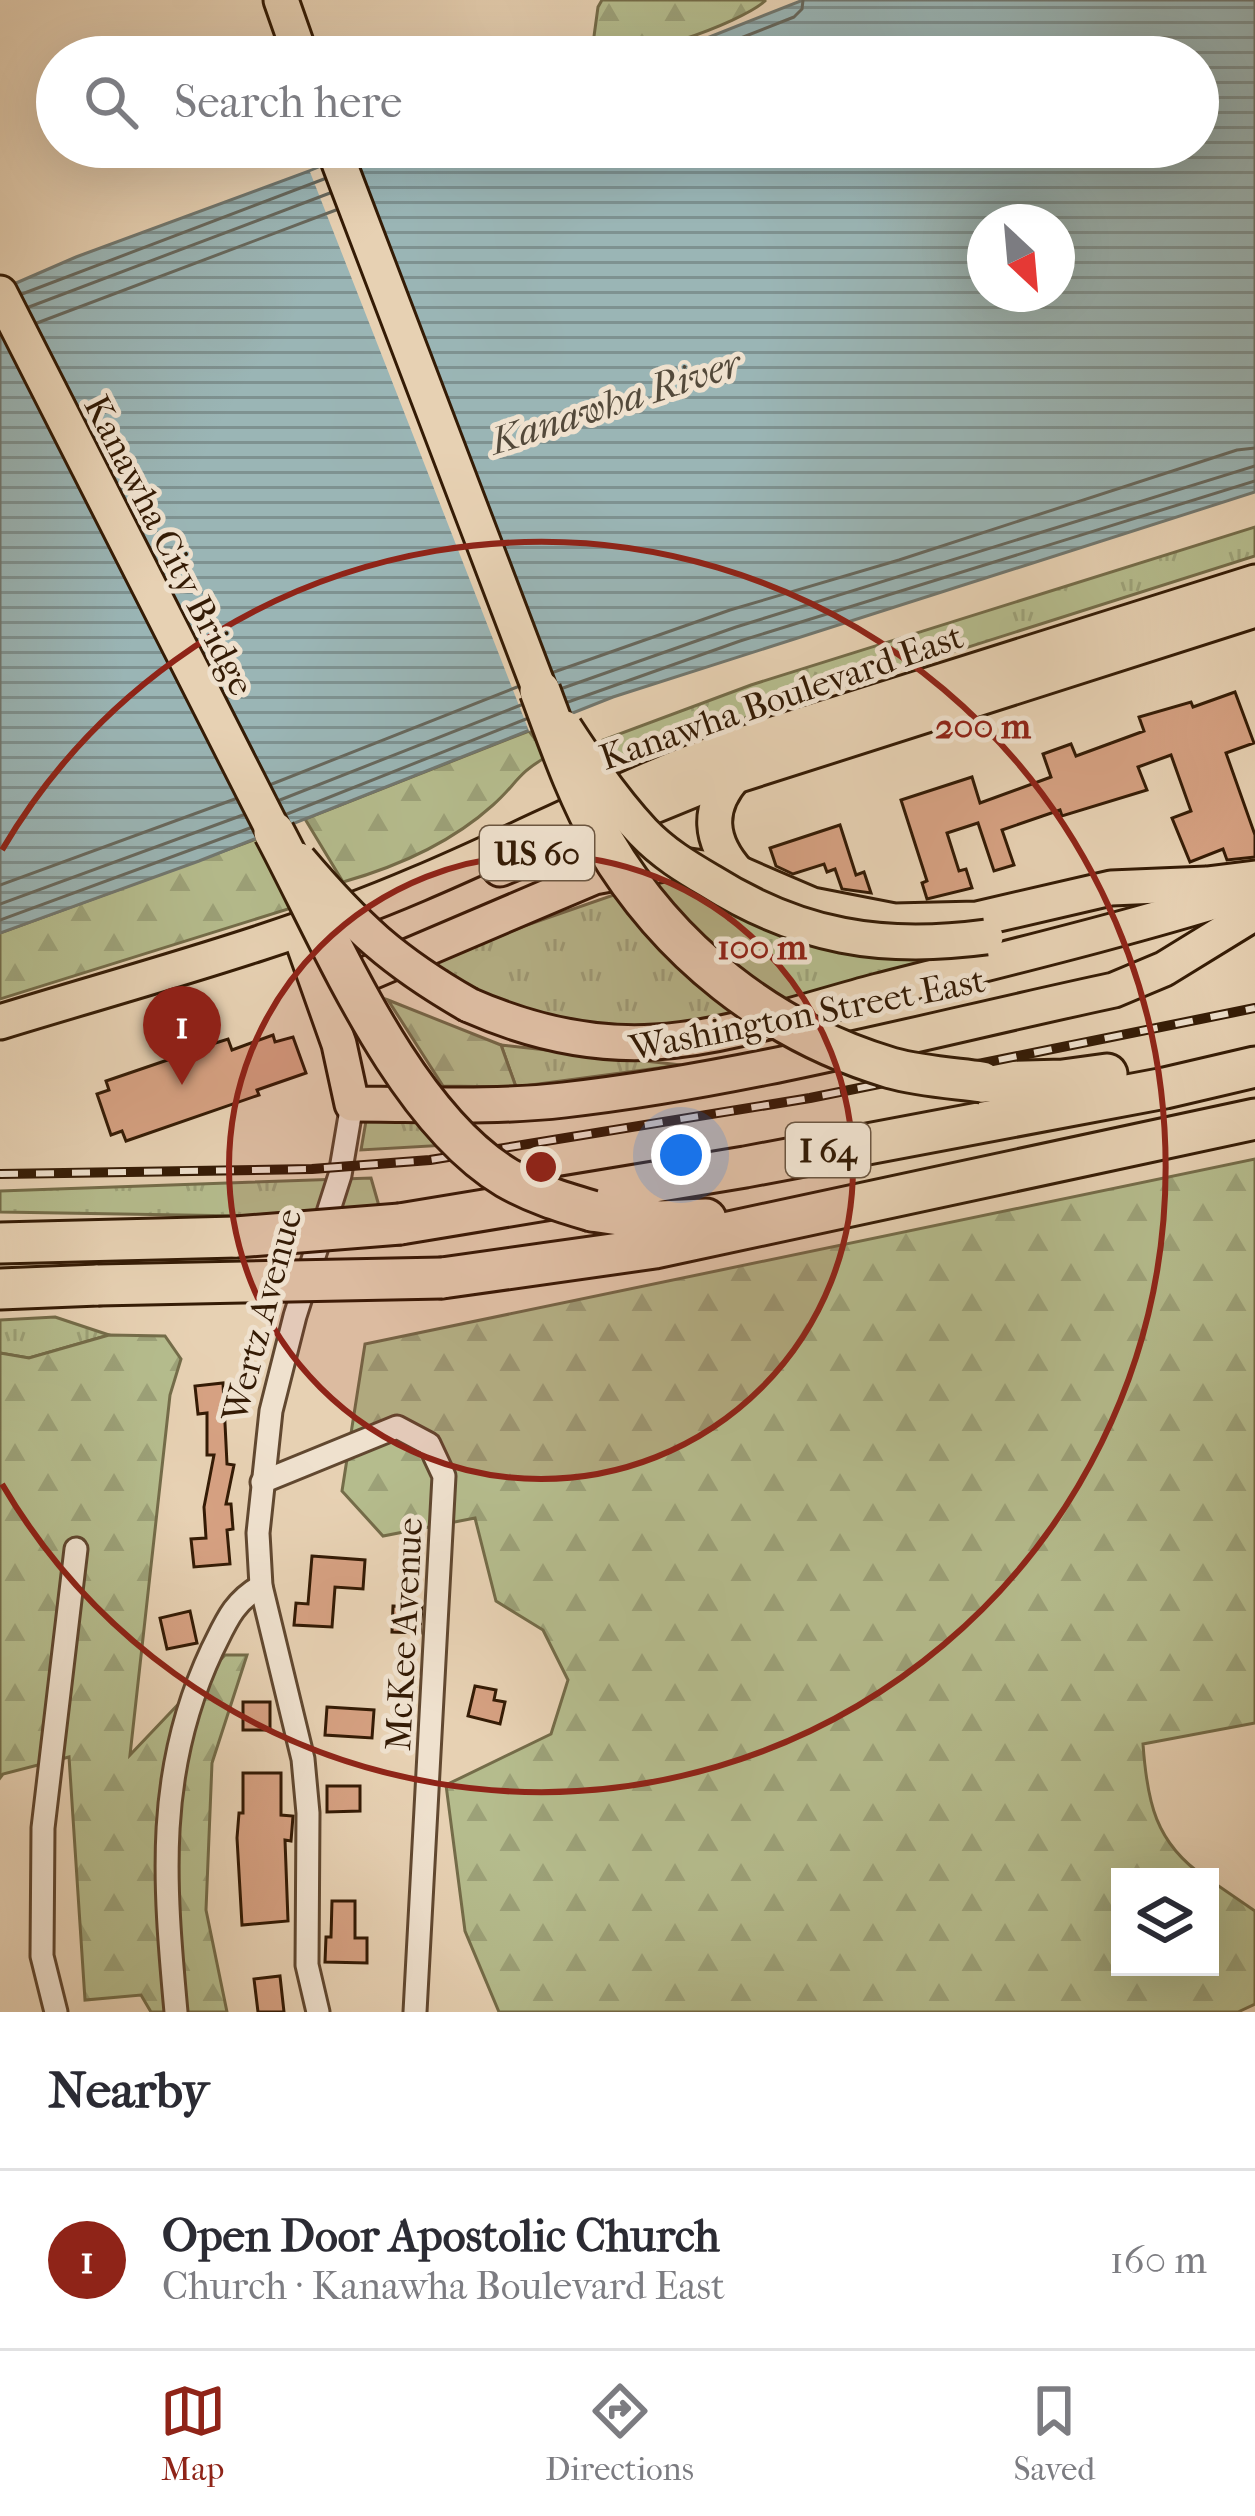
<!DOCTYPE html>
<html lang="en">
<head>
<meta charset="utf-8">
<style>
  body { margin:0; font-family:"IM FELL French Canon",serif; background:#f2f2f3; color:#2b2b33 }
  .controls { position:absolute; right:36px; bottom:36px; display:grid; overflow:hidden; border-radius:0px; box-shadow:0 12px 48px #0002 }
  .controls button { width:108px; height:108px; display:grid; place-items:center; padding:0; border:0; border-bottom:3px solid #e1e1e2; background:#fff; color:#2b2b33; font:60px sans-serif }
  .compass { position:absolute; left:967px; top:204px; width:108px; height:108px; border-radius:50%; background:#fff; box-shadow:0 12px 48px #0002; rotate:154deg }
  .you { position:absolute; left:681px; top:1155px; width:42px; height:42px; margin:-30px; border:9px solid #fff; border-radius:50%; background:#1a73e8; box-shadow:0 0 0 18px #1a73e833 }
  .badge { display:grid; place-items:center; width:78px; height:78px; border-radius:50%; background:#8f2418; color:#fff; font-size:39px; font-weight:700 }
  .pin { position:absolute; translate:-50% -99px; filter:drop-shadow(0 3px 6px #0008) }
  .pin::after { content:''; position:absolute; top:63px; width:42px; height:36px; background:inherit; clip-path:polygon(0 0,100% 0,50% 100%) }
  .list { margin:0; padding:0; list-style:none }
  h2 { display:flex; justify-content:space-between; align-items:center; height:156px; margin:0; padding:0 48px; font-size:51px }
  h2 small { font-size:39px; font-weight:400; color:#7c7c81 }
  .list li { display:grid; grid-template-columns:78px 1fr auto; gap:36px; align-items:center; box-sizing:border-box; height:180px; padding:0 48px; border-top:3px solid #e1e1e2 }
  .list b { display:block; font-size:45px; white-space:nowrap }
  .list p { margin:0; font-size:39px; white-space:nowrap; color:#7c7c81 }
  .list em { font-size:39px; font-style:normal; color:#7c7c81 }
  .icon { flex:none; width:66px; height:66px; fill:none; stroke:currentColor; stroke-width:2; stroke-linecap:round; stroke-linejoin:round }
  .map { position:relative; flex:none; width:1255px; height:2012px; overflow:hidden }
  .search { position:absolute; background:#fff; box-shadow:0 12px 48px #0002; left:36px; right:36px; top:36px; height:132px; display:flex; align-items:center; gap:30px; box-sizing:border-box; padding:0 42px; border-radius:66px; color:#7c7c81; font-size:45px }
  .sheet { height:336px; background:#fff }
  nav { display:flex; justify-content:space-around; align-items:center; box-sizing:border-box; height:168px; border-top:3px solid #e1e1e2; background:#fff; font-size:33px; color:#7c7c81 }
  nav a { display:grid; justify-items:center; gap:6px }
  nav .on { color:#8f2418 }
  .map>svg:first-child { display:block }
  .grass { fill:url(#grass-tufts); stroke:#746c49; stroke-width:3 }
  .forest { fill:url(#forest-firs); stroke:#746c49; stroke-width:3 }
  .water { fill:url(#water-rules); stroke:#71776f; stroke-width:3; fill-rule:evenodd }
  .pier { fill:#e7d1b3 }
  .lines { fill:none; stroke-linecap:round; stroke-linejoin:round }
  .shore { stroke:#67685d; stroke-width:3 }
  .building { fill:#d6a182; stroke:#341b05; stroke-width:3 }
  .street-casing { stroke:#614830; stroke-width:27 }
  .primary-casing { stroke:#341b05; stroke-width:39 }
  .highway-casing { stroke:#341b05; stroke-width:45 }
  .street { stroke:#efe1ce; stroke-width:21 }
  .primary { stroke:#e7d1b3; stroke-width:33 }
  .highway { stroke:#e7d1b3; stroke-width:39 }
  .rail-casing { stroke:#341b05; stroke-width:10 }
  .rail { stroke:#efe1ce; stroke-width:6; stroke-dasharray:18; stroke-linecap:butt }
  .primary-bridge-casing { stroke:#341b05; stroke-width:39; stroke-linecap:butt }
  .highway-bridge-casing { stroke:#341b05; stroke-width:45; stroke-linecap:butt }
  .primary-bridge { stroke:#e7d1b3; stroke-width:33 }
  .highway-bridge { stroke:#e7d1b3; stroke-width:39 }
  .ring { fill:none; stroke:#8f2418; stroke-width:6 }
  .labels { text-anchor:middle; stroke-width:10; stroke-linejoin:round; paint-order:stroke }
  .shield { fill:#efe1ce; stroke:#6c5641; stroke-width:3 }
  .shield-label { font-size:33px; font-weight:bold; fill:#341b05 }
  .street-label { font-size:36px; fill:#341b05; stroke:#efe1ce }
  .water-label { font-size:39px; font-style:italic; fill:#53493a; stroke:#efe1ce }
  .centre { fill:#8f2418; stroke:#efe1ce; stroke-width:6 }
  .ring-label { font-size:36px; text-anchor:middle; font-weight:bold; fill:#8f2418; stroke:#efe1ce; stroke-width:10; stroke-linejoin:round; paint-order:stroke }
</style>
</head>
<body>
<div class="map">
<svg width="1255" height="2012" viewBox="0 0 1255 2012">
  <defs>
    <pattern id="grass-tufts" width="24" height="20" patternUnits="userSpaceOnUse" patternTransform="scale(3)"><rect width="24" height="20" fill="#b5bc8d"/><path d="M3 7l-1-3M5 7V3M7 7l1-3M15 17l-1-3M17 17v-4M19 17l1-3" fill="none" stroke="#9ca178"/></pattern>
    <pattern id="forest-firs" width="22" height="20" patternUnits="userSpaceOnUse" patternTransform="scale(3)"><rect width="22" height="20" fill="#b5bc8d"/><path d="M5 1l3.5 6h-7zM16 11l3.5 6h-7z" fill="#9ca178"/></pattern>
    <pattern id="water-rules" width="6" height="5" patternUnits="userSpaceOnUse" patternTransform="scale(3)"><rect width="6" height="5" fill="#9ab5b5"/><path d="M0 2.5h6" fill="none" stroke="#7e9291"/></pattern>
  </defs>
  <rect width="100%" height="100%" fill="#e7d1b3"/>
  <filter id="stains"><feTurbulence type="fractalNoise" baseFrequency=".00167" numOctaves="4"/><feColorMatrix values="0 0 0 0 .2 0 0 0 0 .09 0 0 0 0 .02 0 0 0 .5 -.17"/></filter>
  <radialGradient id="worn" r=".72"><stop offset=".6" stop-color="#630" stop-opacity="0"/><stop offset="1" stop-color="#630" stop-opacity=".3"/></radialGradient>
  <!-- grass -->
  <g class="grass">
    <polygon points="1255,527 1255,556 723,725 616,766 603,740 751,685"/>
    <path d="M 677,873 L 826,948 L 963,961 C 831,995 686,1052 548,1018 C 506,1007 469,986 431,965 L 524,926 Z"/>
    <polygon points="501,1045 681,1065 516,1087"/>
    <polygon points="425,1114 448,1145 361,1150 366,1121"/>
    <polygon points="371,1178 379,1206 242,1216 0,1212 0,1191"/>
    <polygon points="55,1317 109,1335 29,1358 0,1353 0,1320"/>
  </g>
  <!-- forest -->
  <g class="forest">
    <path d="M 602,0 L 765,0 L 765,1 C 741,23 621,67 592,51 L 598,7 Z"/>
    <path d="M 529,731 L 548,756 C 517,773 516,785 493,805 C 452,842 396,867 343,882 L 305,819 Z"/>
    <polygon points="259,838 301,905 0,999 0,933"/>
    <polygon points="388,1000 501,1045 516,1087 443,1086"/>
    <path d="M 1255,1159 L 1255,1723 L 1143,1744 C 1147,1801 1155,1843 1205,1877 L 1120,1877 L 1120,1967 L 1210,1967 L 1210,1880 L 1255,1911 L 1255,2004 L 1238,2012 L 499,2012 L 465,1931 L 446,1785 L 551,1734 L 568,1680 L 543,1630 L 496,1601 L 475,1518 L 383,1536 L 342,1491 L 365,1344 Z"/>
    <polygon points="109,1335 165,1336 181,1359 170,1395 130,1755 225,1655 247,1655 212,1763 206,1910 227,2012 151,2012 141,1995 85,2000 69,1757 3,1774 0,1778 0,1353 29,1358"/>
  </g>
  <!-- water -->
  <path class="water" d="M 803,0 L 1255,0 L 1255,492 L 613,697 L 199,861 L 0,933 L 0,290 L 76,257 L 350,156 L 360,147 L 1198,147 L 1198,57 L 659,57 ZM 985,222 L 1057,222 L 1057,294 L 985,294 Z"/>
  <!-- pier -->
  <polygon class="pier" points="350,156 549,685 572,714 529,731 310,172"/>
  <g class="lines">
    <!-- shore -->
    <g class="shore">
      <polyline points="692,57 794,17 802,9 803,0"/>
      <polyline points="22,294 324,179"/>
      <polyline points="29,307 330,193"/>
      <polyline points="37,323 336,210"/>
      <polyline points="554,672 730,610 899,560 1237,450 1255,448"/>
      <polyline points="563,688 736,627 1255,466"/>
      <polyline points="568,702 740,641 1255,481"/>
      <polyline points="272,784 517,687"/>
      <polyline points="280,800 521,705"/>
      <polyline points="287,814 526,719"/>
      <polyline points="0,885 235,799"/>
      <polyline points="0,904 243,815"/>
      <polyline points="0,920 250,828"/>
    </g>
  </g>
  <!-- building -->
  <g class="building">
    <polygon points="1235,692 1254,743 1226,753 1255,835 1255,857 1227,860 1223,849 1190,862 1172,818 1191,811 1171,755 1138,767 1147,790 1062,816 1060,810 1002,830 1014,865 994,871 978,823 947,833 959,871 966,869 972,888 927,899 922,883 927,881 901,800 972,777 980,803 1051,777 1043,754 1071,744 1076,756 1144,731 1139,717 1191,702 1193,707"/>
    <polygon points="840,825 856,875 864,872 871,893 842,889 835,869 827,872 824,864 793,874 776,866 770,848"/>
    <polygon points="273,1035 275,1042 293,1037 306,1073 257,1090 259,1095 126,1141 122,1131 111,1135 97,1094 109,1090 106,1081 191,1052 188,1043 206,1036 209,1045 228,1039 232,1050"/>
    <polygon points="223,1383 227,1464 234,1465 226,1504 231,1504 233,1529 227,1530 230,1564 194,1567 191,1539 206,1538 204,1507 214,1455 207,1455 207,1413 198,1414 195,1386"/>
    <polygon points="312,1556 365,1560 363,1589 335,1587 332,1627 294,1625 296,1603 308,1604"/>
    <polygon points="393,1606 422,1607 420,1633 392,1632"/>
    <polygon points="190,1611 197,1643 167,1649 160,1618"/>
    <polygon points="475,1686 496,1690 494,1700 505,1702 500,1724 468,1716"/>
    <rect x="243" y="1702" width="27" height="28"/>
    <polygon points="327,1707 374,1710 372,1738 325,1735"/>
    <polygon points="243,1773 281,1773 281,1815 293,1816 291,1841 285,1840 288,1921 242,1925 237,1838 239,1813 243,1813"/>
    <polygon points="327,1786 360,1786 360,1811 327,1812"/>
    <polygon points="332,1901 355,1901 355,1938 367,1938 367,1963 325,1962 326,1937 331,1937"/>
    <polygon points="280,1976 284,2012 258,2012 254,1979"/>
  </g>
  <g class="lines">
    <!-- street casing -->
    <g class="street-casing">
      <g id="street">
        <polyline points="262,1482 397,1427 429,1444 444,1476 415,2012"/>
        <polyline points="56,2012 42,1956 43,1828 76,1549"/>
        <path d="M 176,2012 C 164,1882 155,1771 212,1650 C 226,1622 233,1602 261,1586"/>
        <polyline points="318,2012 307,1965 308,1813 303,1759 261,1586 258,1533 271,1411 295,1316 340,1175 352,1104"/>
      </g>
    </g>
    <!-- primary casing -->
    <g class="primary-casing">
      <g id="primary">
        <polyline points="281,0 301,57"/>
        <polyline points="333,147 540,691"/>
        <polyline points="0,293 274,832"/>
        <path d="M 735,776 C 706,808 709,841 738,873"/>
        <polyline points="500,869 698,788 1255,610"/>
        <path d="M 299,931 L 339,1044 L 352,1104 C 422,1104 494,1108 564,1100 C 749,1079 932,1029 1114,990 L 1164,969 L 1255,913"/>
        <polyline points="329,990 594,877 669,863 738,873 812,905 894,921 977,919 1111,888 1207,884 1255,878"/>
        <path d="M 469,1005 C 528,1031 590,1046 655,1042 C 729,1038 806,1010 878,991 C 999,960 1121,931 1240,894"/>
        <path d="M 0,1022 C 140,979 283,942 418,884 C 523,840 622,786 729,748 L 1255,582"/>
      </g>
    </g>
    <!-- highway casing -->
    <g class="highway-casing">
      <g id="highway">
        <polyline points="982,1082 1063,1080 1107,1074"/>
        <polyline points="592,1211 660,1221 706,1219"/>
        <polyline points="400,1224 745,1167 1165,1088 1255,1067"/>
        <polyline points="0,1243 236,1237"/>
        <polyline points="442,1278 655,1248 1255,1119"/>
        <polyline points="0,1289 98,1285"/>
      </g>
    </g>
    <!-- street -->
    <use href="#street" class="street"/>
    <!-- primary -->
    <use href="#primary" class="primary"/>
    <!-- highway -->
    <use href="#highway" class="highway"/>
    <!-- rail casing -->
    <g class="rail-casing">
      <polyline id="rail" points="0,1174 312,1169 430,1160 810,1098 1255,1008"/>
    </g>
    <!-- rail -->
    <use href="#rail" class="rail"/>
    <!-- primary-bridge casing -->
    <g class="primary-bridge-casing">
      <g id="primary-bridge">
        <path d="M 565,728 C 589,765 613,800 643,832 C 663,853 686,867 710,881 C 799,937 882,951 986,937"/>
        <path d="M 299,860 C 356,927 392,961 469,1005"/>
      </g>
    </g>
    <!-- highway-bridge casing -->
    <g class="highway-bridge-casing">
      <g id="highway-bridge">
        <path d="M 540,691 C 559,742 577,795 604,842 C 668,951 770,1032 891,1068 C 920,1076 952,1078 982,1082"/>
        <path d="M 274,832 C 331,939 402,1115 507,1178 C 535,1194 562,1202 592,1211"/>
        <polyline points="236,1237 400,1224"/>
        <polyline points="98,1285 442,1278"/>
      </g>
    </g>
    <!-- primary-bridge -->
    <use href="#primary-bridge" class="primary-bridge"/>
    <!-- highway-bridge -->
    <use href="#highway-bridge" class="highway-bridge"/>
  </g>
  <!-- distance rings -->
  <circle cx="541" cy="1167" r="312" fill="#8f2418" fill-opacity=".12"/>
  <g class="ring">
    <circle cx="541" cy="1167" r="312"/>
    <path d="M2 850A625 625 0 1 1 2 1484"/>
  </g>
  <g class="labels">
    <!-- shield labels -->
    <g class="shield">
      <rect x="480" y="826" width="114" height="54" rx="9"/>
      <rect x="786" y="1123" width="84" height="54" rx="9"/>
    </g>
    <g class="shield-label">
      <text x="537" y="865">US 60</text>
      <text x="828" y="1162">I 64</text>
    </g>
    <!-- street labels -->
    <g class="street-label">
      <text transform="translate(170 545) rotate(63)" y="13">Kanawha City Bridge</text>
      <text transform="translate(781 696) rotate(-19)" y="13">Kanawha Boulevard East</text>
      <text transform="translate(807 1013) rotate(-11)" y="13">Washington Street East</text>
      <text transform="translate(261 1315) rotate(-75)" y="13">Wertz Avenue</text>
      <text transform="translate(403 1634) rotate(-87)" y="13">McKee Avenue</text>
    </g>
    <!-- water labels -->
    <g class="water-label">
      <text transform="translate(615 401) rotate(-18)" y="14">Kanawha River</text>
    </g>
  </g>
  <circle cx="541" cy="1167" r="18" class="centre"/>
  <g class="ring-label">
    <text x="983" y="738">200 m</text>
    <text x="762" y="959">100 m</text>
  </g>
  <rect width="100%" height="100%" filter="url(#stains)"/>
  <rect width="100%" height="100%" fill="url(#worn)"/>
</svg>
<div class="controls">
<button><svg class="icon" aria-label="layers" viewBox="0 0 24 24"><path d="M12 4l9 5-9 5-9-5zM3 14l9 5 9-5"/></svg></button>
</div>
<svg class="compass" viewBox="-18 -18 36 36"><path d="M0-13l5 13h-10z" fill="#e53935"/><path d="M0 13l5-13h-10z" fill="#7c7c81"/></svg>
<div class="you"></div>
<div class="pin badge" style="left:182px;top:1085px">1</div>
<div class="search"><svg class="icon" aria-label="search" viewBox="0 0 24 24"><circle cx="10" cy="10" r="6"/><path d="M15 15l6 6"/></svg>Search here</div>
</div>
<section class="sheet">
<h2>Nearby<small></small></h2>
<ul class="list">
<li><span class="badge">1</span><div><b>Open Door Apostolic Church</b><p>Church · Kanawha Boulevard East</p></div><em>160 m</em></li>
</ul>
</section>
<nav>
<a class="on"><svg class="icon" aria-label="map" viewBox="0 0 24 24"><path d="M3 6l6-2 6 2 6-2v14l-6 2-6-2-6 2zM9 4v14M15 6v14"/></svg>Map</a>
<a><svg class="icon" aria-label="directions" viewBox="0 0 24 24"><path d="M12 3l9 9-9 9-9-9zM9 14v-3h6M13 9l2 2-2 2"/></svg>Directions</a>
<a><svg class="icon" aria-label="saved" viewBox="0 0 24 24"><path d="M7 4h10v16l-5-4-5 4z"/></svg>Saved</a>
</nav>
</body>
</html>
